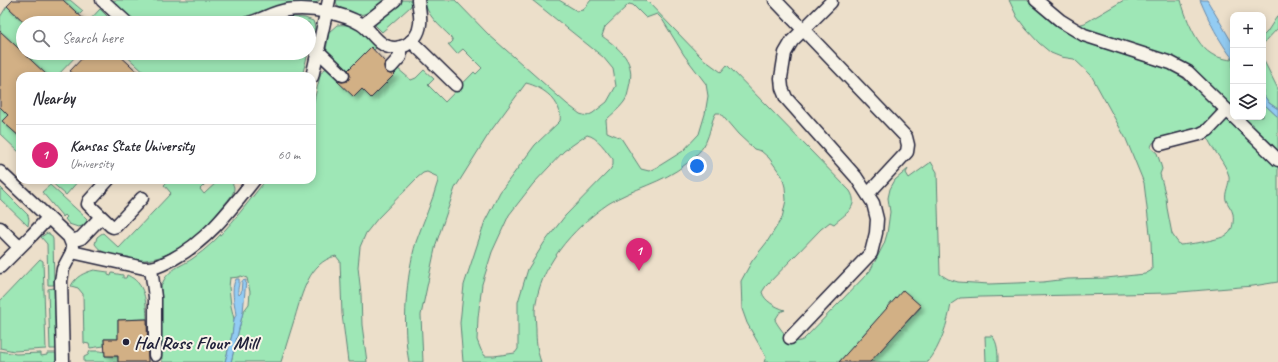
<!DOCTYPE html>
<html lang="en">
<head>
<meta charset="utf-8">
<style>
  body { margin:0; font-family:Caveat,sans-serif; background:#f2f2f3; color:#2b2b33 }
  .controls { position:absolute; right:12px; top:12px; display:grid; overflow:hidden; border-radius:8px; box-shadow:0 2px 10px #0003 }
  .controls button { width:36px; height:36px; display:grid; place-items:center; padding:0; border:0; border-bottom:1px solid #e1e1e2; background:#fff; color:#2b2b33; font:20px sans-serif }
  .you { position:absolute; left:697px; top:166px; width:14px; height:14px; margin:-10px; border:3px solid #fff; border-radius:50%; background:#1a73e8; box-shadow:0 0 0 6px #1a73e833 }
  .badge { display:grid; place-items:center; width:26px; height:26px; border-radius:50%; background:#db2777; color:#fff; font-size:13px; font-weight:700 }
  .pin { position:absolute; translate:-50% -33px; filter:drop-shadow(0 1px 2px #0008) }
  .pin::after { content:''; position:absolute; top:21px; width:14px; height:12px; background:inherit; clip-path:polygon(0 0,100% 0,50% 100%) }
  .list { margin:0; padding:0; list-style:none }
  h2 { display:flex; justify-content:space-between; align-items:center; height:52px; margin:0; padding:0 16px; font-size:17px }
  h2 small { font-size:13px; font-weight:400; color:#7c7c81 }
  .list li { display:grid; grid-template-columns:26px 1fr auto; gap:12px; align-items:center; box-sizing:border-box; height:60px; padding:0 16px; border-top:1px solid #e1e1e2 }
  .list b { display:block; font-size:15px; white-space:nowrap }
  .list p { margin:0; font-size:13px; white-space:nowrap; color:#7c7c81 }
  .list em { font-size:13px; font-style:normal; color:#7c7c81 }
  .icon { flex:none; width:22px; height:22px; fill:none; stroke:currentColor; stroke-width:2; stroke-linecap:round; stroke-linejoin:round }
  .map { position:relative; flex:none; width:1278px; height:362px; overflow:hidden }
  .search { position:absolute; background:#fff; box-shadow:0 2px 10px #0003; left:16px; top:16px; width:300px; height:44px; display:flex; align-items:center; gap:10px; box-sizing:border-box; padding:0 14px; border-radius:22px; color:#7c7c81; font-size:15px }
  .panel { position:absolute; background:#fff; box-shadow:0 2px 10px #0003; left:16px; top:72px; width:300px; height:112px; border-radius:12px }
  .map>svg:first-child { display:block }
  .green { fill:#9ee7b6; stroke:#608478; fill-rule:evenodd }
  .water { fill:#93ccf3; stroke:#6688a9 }
  .building { fill:#d2b085; stroke:#22223b; filter:url(#shadow) }
  .lines { fill:none; stroke-linecap:round; stroke-linejoin:round }
  .minor-casing { stroke:#22223b; stroke-width:15 }
  .minor { stroke:#f7f3e8; stroke-width:12 }
  .poi-dot { fill:#22223b; stroke:#f7f3e8; stroke-width:1.5 }
  .labels { text-anchor:middle; stroke-width:4; stroke-linejoin:round; paint-order:stroke }
  .poi-label { font-size:19px; font-weight:bold; fill:#22223b; stroke:#f7f3e8; text-anchor:start }
</style>
</head>
<body>
<div class="map">
<svg width="1278" height="362" viewBox="0 0 1278 362">
  <defs>
    <filter id="shadow"><feDropShadow dx="3.5" dy="3.5" stdDeviation="2" flood-color="#0004"/></filter>
  </defs>
  <rect width="100%" height="100%" fill="#ecdfca"/>
  <filter id="ink" filterUnits="userSpaceOnUse"><feTurbulence type="fractalNoise" baseFrequency=".025" numOctaves="2"/><feDisplacementMap in="SourceGraphic" scale="8" xChannelSelector="R" yChannelSelector="G"/><feConvolveMatrix kernelMatrix="1 2 1 2 8 2 1 2 1" color-interpolation-filters="sRGB"/></filter>
  <g filter="url(#ink)">
    <!-- green -->
    <g class="green">
      <polygon points="63,0 70,0 83,11 79,15"/>
      <polygon points="110,0 320,0 314,4 289,3 280,5 253,17 203,23 136,23 126,15"/>
      <path d="M 336,0 L 388,0 C 372,11 365,19 345,12 C 339,10 337,6 336,0 Z"/>
      <polygon points="401,0 414,0 410,7 382,32 373,23"/>
      <path d="M 424,0 L 455,0 L 488,34 L 567,104 L 580,114 L 587,116 L 593,113 L 607,102 L 616,86 L 613,69 L 603,57 L 532,0 L 559,0 L 577,11 L 583,10 L 591,0 L 646,0 L 702,58 L 721,72 L 727,65 L 850,191 C 860,207 845,214 834,224 L 830,222 L 821,229 L 766,286 L 762,292 C 764,301 776,307 785,310 L 780,312 L 775,320 C 780,329 793,348 804,339 L 870,271 L 884,244 L 887,234 L 890,212 L 888,198 L 890,189 L 895,180 L 908,169 L 906,173 L 909,178 L 931,162 L 937,172 L 940,274 L 948,279 L 958,282 L 989,284 L 1043,282 L 1068,279 L 1106,278 L 1145,274 L 1152,270 L 1151,242 L 1144,183 L 1126,139 L 1091,75 L 1074,59 L 1061,57 L 1051,53 L 1039,43 L 1026,29 L 1017,17 L 1009,0 L 1027,0 L 1052,23 L 1070,34 L 1085,40 L 1165,66 L 1177,73 L 1212,103 L 1215,107 L 1216,115 L 1208,126 L 1157,140 C 1153,142 1152,143 1151,148 L 1157,153 L 1160,162 L 1162,169 L 1160,174 L 1166,197 L 1167,208 L 1172,234 L 1176,240 L 1180,245 C 1190,244 1222,240 1228,234 C 1233,230 1234,220 1233,214 C 1232,209 1228,205 1226,200 C 1224,192 1230,185 1229,176 C 1225,162 1214,152 1208,139 L 1213,132 L 1226,120 L 1230,121 L 1278,164 L 1278,282 L 1253,286 L 1168,293 L 981,297 L 960,298 L 951,304 C 948,322 940,348 928,362 L 870,362 L 853,347 L 839,362 L 764,362 L 766,357 L 747,323 L 742,309 L 741,281 L 752,261 L 767,242 L 782,218 L 786,200 L 785,187 L 782,176 L 769,158 L 761,151 L 754,149 L 738,134 L 720,113 L 716,113 C 711,121 711,130 707,139 C 704,149 694,157 686,164 C 663,183 633,188 608,204 C 573,228 538,267 535,311 C 535,317 536,323 536,329 C 536,341 537,351 541,362 L 463,362 L 460,323 L 464,285 L 485,221 L 500,192 L 535,145 L 560,121 C 563,102 543,87 526,83 L 490,132 L 455,188 L 436,244 L 421,315 L 423,362 L 409,362 C 402,327 406,276 416,242 C 423,222 432,202 438,181 L 438,177 L 427,172 L 423,173 L 417,178 L 378,218 L 366,233 L 360,247 L 358,267 L 361,294 L 362,325 L 367,362 L 348,362 L 342,314 L 340,261 L 336,256 C 309,262 302,294 295,317 C 290,332 286,347 281,362 L 231,362 L 243,312 L 249,304 L 250,292 L 247,278 L 241,276 L 239,277 L 230,278 L 229,287 L 231,306 L 234,319 L 234,325 L 232,335 L 225,362 L 162,362 L 161,287 C 167,269 178,268 192,259 C 222,239 243,208 266,180 L 312,180 L 312,109 L 321,72 L 328,67 L 339,79 L 338,81 L 354,97 L 362,89 L 371,98 L 396,73 L 394,71 L 397,68 L 411,80 L 416,78 L 424,70 L 434,79 L 428,85 L 445,102 L 474,72 L 476,74 L 482,68 L 463,49 L 457,54 L 448,44 L 450,44 L 453,41 L 451,37 C 440,26 427,16 424,0 ZM 629,4 L 633,5 L 646,18 L 657,14 L 662,19 L 684,55 L 706,84 L 708,96 L 705,114 L 699,134 L 683,151 L 659,166 L 649,171 L 641,169 L 621,138 L 607,132 L 606,120 C 612,114 619,109 624,102 C 627,98 628,93 629,87 C 636,61 621,50 602,36 L 605,27 ZM 587,135 C 598,137 606,151 613,159 L 613,165 L 610,170 L 565,216 L 544,243 L 528,269 L 518,302 L 518,349 L 515,353 L 494,356 L 485,356 L 481,350 L 477,340 L 478,318 L 482,284 L 492,252 L 509,215 L 533,184 L 564,151 ZM 903,291 L 921,307 L 905,324 ZM 878,319 L 895,334 L 879,352 L 862,336 Z"/>
      <path d="M 1124,0 L 1181,0 C 1185,16 1196,44 1210,53 C 1215,57 1225,59 1231,60 L 1232,58 L 1233,59 L 1233,113 L 1188,71 L 1074,26 L 1085,23 Z"/>
      <polygon points="7,6 25,23 23,23 23,53 0,31 0,17"/>
      <polygon points="100,9 114,23 87,23"/>
      <polygon points="1278,15 1278,28 1263,44 1263,36 1267,32"/>
      <polygon points="293,17 305,18 313,21 315,27 309,50 309,23 271,23 281,19"/>
      <path d="M 337,25 C 357,23 365,33 377,47 L 374,50 L 371,48 L 348,70 L 346,69 L 344,70 L 326,50 L 329,32 Z"/>
      <polygon points="23,53 79,53 57,76 48,76"/>
      <polygon points="123,53 308,53 302,76 148,76"/>
      <polygon points="1263,59 1278,89 1278,109 1269,103 1263,94"/>
      <polygon points="1263,103 1278,117 1278,155 1237,117 1263,117"/>
      <polygon points="0,107 8,115 2,121 20,137 20,153 0,134"/>
      <polygon points="49,180 79,180 66,195"/>
      <path d="M 169,180 L 209,180 L 200,189 L 204,194 L 219,180 L 229,180 C 235,185 235,189 232,195 C 210,223 184,256 145,260 C 140,260 135,260 129,260 L 129,257 L 126,257 L 126,260 C 115,256 102,255 95,244 L 97,237 L 101,234 L 103,233 L 119,248 L 171,193 L 164,185 Z"/>
      <polygon points="50,185 86,218 87,221 83,226 78,227 69,224 65,219 67,217 65,215 63,217 42,192"/>
      <polygon points="0,187 28,215 29,220 28,226 0,199"/>
      <polygon points="47,233 51,235 53,239 54,285 48,285 47,244 41,237"/>
      <polygon points="40,259 43,261 46,349 14,351 0,348 0,301"/>
      <path d="M 94,270 L 108,272 L 108,275 L 111,276 L 112,273 L 123,275 L 123,278 L 126,278 L 127,275 C 146,283 146,302 147,319 L 118,320 L 118,339 L 104,339 L 104,346 L 90,348 L 89,344 L 84,343 L 83,294 L 78,288 L 71,286 C 76,276 84,273 94,270 Z"/>
      <polygon points="54,288 56,349 50,349 48,289"/>
      <path d="M 985,336 L 992,336 C 998,342 998,354 998,362 L 986,362 Z"/>
      <polygon points="0,351 16,354 41,353 41,356 47,355 47,353 56,353 56,362 0,362"/>
      <polygon points="90,351 100,351 105,352 105,356 118,356 118,362 84,362 84,357 88,355"/>
    </g>
    <!-- water -->
    <g class="water">
      <path d="M 1200,0 L 1207,0 L 1233,44 L 1233,59 C 1219,41 1209,21 1200,0 Z"/>
      <polygon points="1263,94 1269,103 1278,109 1278,117 1263,103"/>
      <path d="M 236,279 L 239,279 C 240,285 236,290 239,295 L 241,293 L 242,281 L 246,280 L 243,312 L 231,362 L 225,362 L 232,335 L 234,319 L 236,315 C 235,304 230,289 236,279 Z"/>
    </g>
    <!-- building -->
    <g class="building">
      <polygon points="13,0 63,0 88,23 25,23 7,6"/>
      <polygon points="0,31 48,76 20,76 20,137 2,121 8,115 0,107"/>
      <polygon points="371,47 385,62 384,66 386,72 390,74 396,73 371,98 362,89 354,97 337,81 342,82 348,80 350,76 348,70"/>
      <polygon points="87,53 117,53 142,76 76,76 70,71"/>
      <polygon points="903,290 921,306 870,362 839,362"/>
      <polygon points="147,319 148,362 118,362 118,356 105,356 104,339 118,339 118,320"/>
    </g>
    <g class="lines">
      <!-- minor casing -->
      <g class="minor-casing">
        <g id="minor">
          <polyline points="102,0 127,23"/>
          <polyline points="775,0 906,137 908,145 907,152 868,194"/>
          <polyline points="1036,0 1061,21 1084,35 1171,63 1188,72 1233,116"/>
          <path d="M 249,23 C 261,20 274,12 287,10 C 300,8 314,9 327,12 C 338,14 351,18 361,24 C 369,29 374,38 381,43 C 397,55 418,43 420,24 C 421,17 419,8 418,0"/>
          <polyline points="363,25 395,0"/>
          <polyline points="411,41 456,85"/>
          <polyline points="318,51 343,75"/>
          <polyline points="391,67 400,57 400,47"/>
          <polyline points="312,77 329,0"/>
          <polyline points="1234,117 1278,160"/>
          <polyline points="1161,144 1200,134 1208,130 1227,110"/>
          <polyline points="0,172 69,237 73,247 72,252 63,269 61,281 63,362"/>
          <polyline points="108,180 89,201 88,204 111,226 113,227 116,226 142,198"/>
          <polyline points="0,228 19,247"/>
          <polyline points="72,241 81,238 101,217"/>
          <path d="M 72,252 L 144,268 C 155,269 163,264 173,259 C 207,241 230,210 254,180"/>
          <polyline points="0,267 32,235 48,218"/>
          <polyline points="151,269 155,297 155,355"/>
          <polyline points="790,338 871,253 876,233 877,219 873,203 856,177 786,98 782,88 781,78 785,53 792,41 831,2"/>
        </g>
      </g>
      <!-- minor -->
      <use href="#minor" class="minor"/>
    </g>
  </g>
  <!-- markers -->
  <circle class="poi-dot" cx="126" cy="342" r="4"/>
  <g class="labels">
    <!-- poi labels -->
    <g class="poi-label">
      <text x="134" y="349">Hal Ross Flour Mill</text>
    </g>
  </g>
</svg>
<div class="controls">
<button>+</button>
<button>−</button>
<button><svg class="icon" aria-label="layers" viewBox="0 0 24 24"><path d="M12 4l9 5-9 5-9-5zM3 14l9 5 9-5"/></svg></button>
</div>
<div class="you"></div>
<div class="pin badge" style="left:639px;top:271px">1</div>
<div class="search"><svg class="icon" aria-label="search" viewBox="0 0 24 24"><circle cx="10" cy="10" r="6"/><path d="M15 15l6 6"/></svg>Search here</div>
<section class="panel">
<h2>Nearby<small></small></h2>
<ul class="list">
<li><span class="badge">1</span><div><b>Kansas State University</b><p>University</p></div><em>60 m</em></li>
</ul>
</section>
</div>
</body>
</html>
